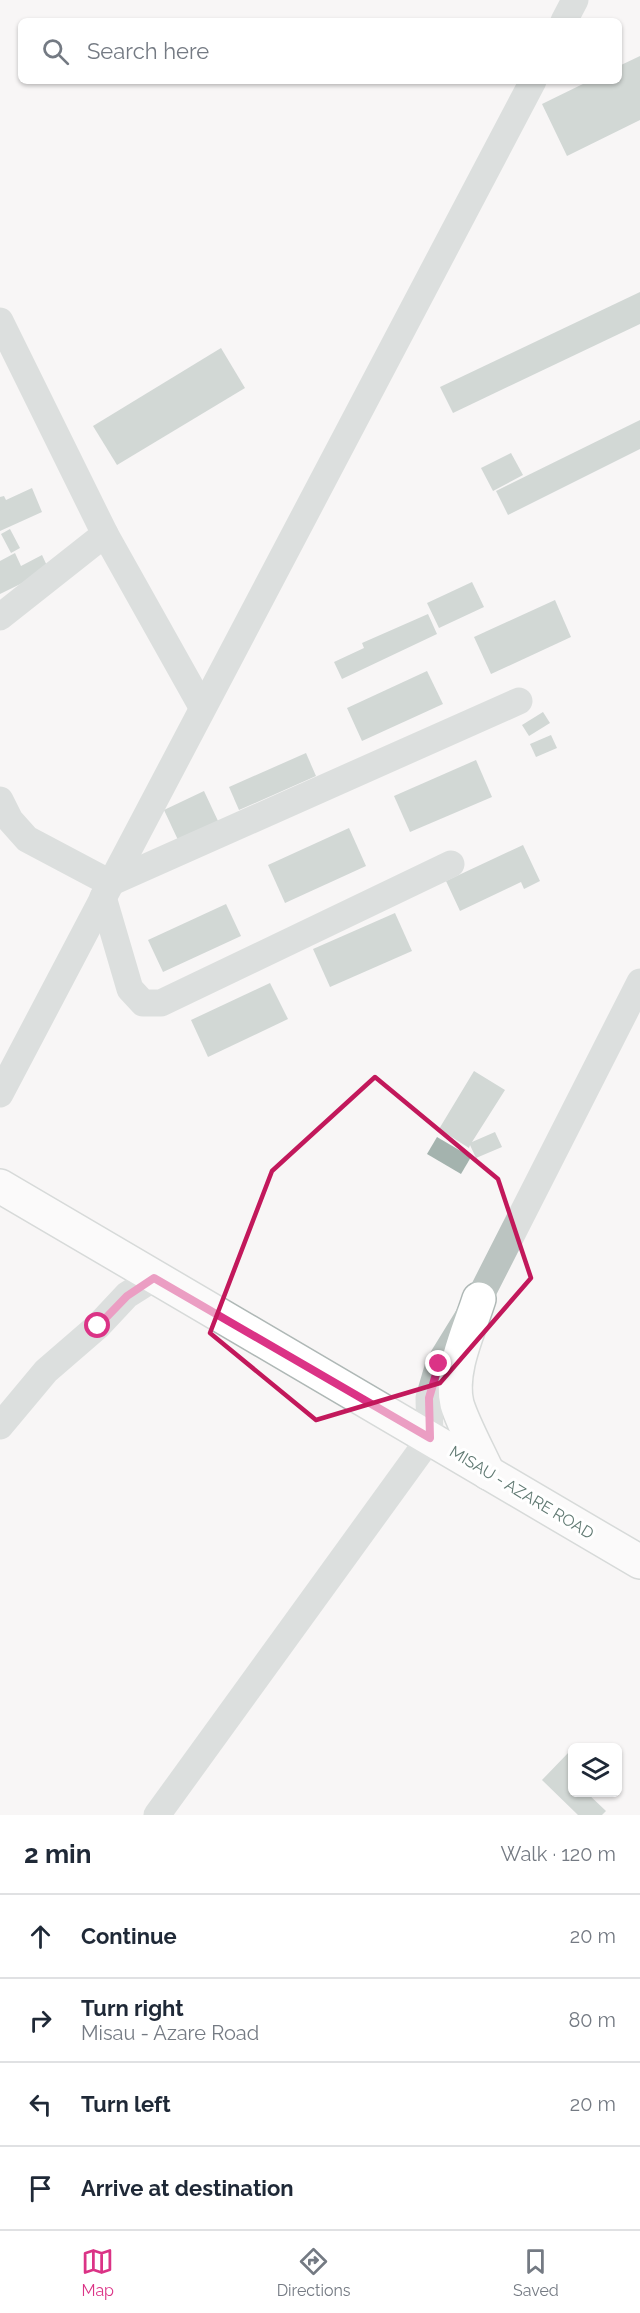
<!DOCTYPE html>
<html lang="en">
<head>
<meta charset="utf-8">
<style>
  body { margin:0; font-family:Raleway,sans-serif; background:#f2f2f3; color:#1f2937 }
  .controls { position:absolute; right:18px; bottom:18px; display:grid; overflow:hidden; border-radius:9px; box-shadow:0 2px 4px #0004 }
  .controls button { width:54px; height:54px; display:grid; place-items:center; padding:0; border:0; border-bottom:2px solid #e0e1e3; background:#fff; color:#1f2937; font:30px sans-serif }
  .stop { position:absolute; width:18px; height:18px; margin:-14px; border:4px solid #db3386; border-radius:50%; background:#fff }
  .stop.end { background:#db3386; border-color:#fff; box-shadow:0 2px 6px #0008 }
  .list { margin:0; padding:0; list-style:none }
  h2 { display:flex; justify-content:space-between; align-items:center; height:78px; margin:0; padding:0 24px; font-size:26px }
  h2 small { font-size:20px; font-weight:400; color:#747a83 }
  .list li { display:grid; grid-template-columns:39px 1fr auto; gap:18px; align-items:center; box-sizing:border-box; height:84px; padding:0 24px; border-top:2px solid #e0e1e3 }
  .list b { display:block; font-size:22px; white-space:nowrap }
  .list p { margin:0; font-size:20px; white-space:nowrap; color:#747a83 }
  .list em { font-size:20px; font-style:normal; color:#747a83 }
  .icon { flex:none; width:33px; height:33px; fill:none; stroke:currentColor; stroke-width:2; stroke-linecap:round; stroke-linejoin:round }
  .map { position:relative; flex:none; width:640px; height:1815px; overflow:hidden }
  .search { position:absolute; background:#fff; box-shadow:0 2px 4px #0004; left:18px; right:18px; top:18px; height:66px; display:flex; align-items:center; gap:15px; box-sizing:border-box; padding:0 21px; border-radius:9px; color:#747a83; font-size:22px }
  .sheet { height:414px; background:#fff }
  nav { display:flex; justify-content:space-around; align-items:center; box-sizing:border-box; height:84px; border-top:2px solid #e0e1e3; background:#fff; font-size:16px; color:#747a83 }
  nav a { display:grid; justify-items:center; gap:3px }
  nav .on { color:#db3386 }
  .map>svg:first-child { display:block }
  .building { fill:#a4b3ae }
  .lines { fill:none; stroke-linecap:round; stroke-linejoin:round }
  .major-casing { stroke:#afb8b6; stroke-width:36 }
  .minor { stroke:#bbc4c1; stroke-width:27 }
  .major { stroke:#fff; stroke-width:33 }
  .route { stroke:#db3386; stroke-width:8 }
  .marked { fill:none; stroke:#c2185b; stroke-width:4.5; stroke-linejoin:round }
  .labels { text-anchor:middle; stroke-width:6; stroke-linejoin:round; paint-order:stroke }
  .street-label { font-size:16px; fill:#607972; stroke:#fff }
</style>
</head>
<body>
<div class="map">
<svg width="640" height="1815" viewBox="0 0 640 1815">
  <rect width="100%" height="100%" fill="#f8f6f6"/>
  <!-- building -->
  <g class="building">
    <polygon points="640,56 640,120 567,156 542,104 589,81 619,81 619,66"/>
    <polygon points="640,292 640,324 453,413 440,387"/>
    <polygon points="221,348 245,388 117,465 93,426"/>
    <polygon points="640,420 640,449 508,515 496,491"/>
    <polygon points="511,453 523,475 493,491 481,468"/>
    <polygon points="32,488 42,512 0,531 0,497 4,496 6,500"/>
    <polygon points="10,529 20,548 11,553 1,534"/>
    <polygon points="15,553 21,566 42,555 49,570 0,594 0,561"/>
    <polygon points="472,582 484,607 439,628 427,603"/>
    <polygon points="555,600 571,637 491,674 474,637"/>
    <polygon points="428,614 437,634 342,679 334,662 364,648 362,643"/>
    <polygon points="427,671 443,704 362,741 347,708"/>
    <polygon points="543,712 550,723 529,736 522,725"/>
    <polygon points="551,735 557,748 536,757 530,744"/>
    <polygon points="306,753 316,776 239,810 229,787"/>
    <polygon points="476,760 492,797 410,832 394,796"/>
    <polygon points="204,791 218,821 178,840 164,810"/>
    <polygon points="349,828 366,866 285,903 268,865"/>
    <polygon points="523,845 540,881 524,889 521,882 460,911 446,881"/>
    <polygon points="226,904 241,936 163,972 148,940"/>
    <polygon points="395,913 412,951 330,987 313,949"/>
    <polygon points="270,983 288,1019 208,1057 191,1020"/>
    <polygon points="474,1071 505,1090 472,1142 495,1132 502,1147 476,1158 470,1145 469,1148 439,1129"/>
    <polygon points="437,1137 471,1157 461,1174 427,1154"/>
    <polygon points="569,1752 572,1755 572,1792 586,1792 606,1811 602,1815 578,1815 542,1780"/>
  </g>
  <g class="lines">
    <!-- major casing -->
    <g class="major-casing">
      <g id="major">
        <polyline points="0,1186 640,1562"/>
        <path d="M 479,1299 C 469,1331 449,1371 457,1404 C 463,1424 479,1453 488,1473"/>
      </g>
    </g>
    <!-- minor -->
    <g class="minor">
      <polyline points="564,21 575,0"/>
      <polyline points="0,321 105,534"/>
      <polyline points="0,617 105,534 202,707"/>
      <polyline points="0,800 10,820 27,839 110,883 519,701"/>
      <polyline points="103,897 130,989 143,1003 161,1003 451,864"/>
      <polyline points="0,1094 533,81"/>
      <polyline points="0,1426 46,1371 98,1326 127,1295 154,1278"/>
      <polyline points="157,1815 430,1438 429,1398 439,1364 479,1299 640,982"/>
    </g>
    <!-- major -->
    <use href="#major" class="major"/>
  </g>
  <g class="lines">
    <!-- route -->
    <polyline class="route" points="98,1326 127,1296 154,1278 430,1438 429,1398 439,1364"/>
  </g>
  <!-- marked area -->
  <path d="M0 0H640V1815H0ZM 375,1077 L 498,1179 L 531,1278 L 440,1383 L 316,1420 L 210,1333 L 272,1171 Z" fill="#f8f6f6" fill-opacity=".55" fill-rule="evenodd"/>
  <path class="marked" d="M 375,1077 L 498,1179 L 531,1278 L 440,1383 L 316,1420 L 210,1333 L 272,1171 Z"/>
  <g class="labels">
    <!-- street labels -->
    <g class="street-label">
      <text transform="translate(522 1492) rotate(31)" y="6">MISAU - AZARE ROAD</text>
    </g>
  </g>
</svg>
<div class="controls">
<button><svg class="icon" aria-label="layers" viewBox="0 0 24 24"><path d="M12 4l9 5-9 5-9-5zM3 14l9 5 9-5"/></svg></button>
</div>
<div class="stop" style="left:98px;top:1326px"></div>
<div class="stop end" style="left:439px;top:1364px"></div>
<div class="search"><svg class="icon" aria-label="search" viewBox="0 0 24 24"><circle cx="10" cy="10" r="6"/><path d="M15 15l6 6"/></svg>Search here</div>
</div>
<section class="sheet">
<h2>2 min<small>Walk · 120 m</small></h2>
<ul class="list">
<li><svg class="icon" aria-label="ahead" viewBox="0 0 24 24"><path d="M12 20V5M6 11l6-6 6 6"/></svg><div><b>Continue</b></div><em>20 m</em></li>
<li><svg class="icon" aria-label="right" viewBox="0 0 24 24"><path d="M7 20v-9h11M14 6l5 5-5 5"/></svg><div><b>Turn right</b><p>Misau - Azare Road</p></div><em>80 m</em></li>
<li><svg class="icon" aria-label="left" viewBox="0 0 24 24"><path d="M17 20v-9H6M10 6l-5 5 5 5"/></svg><div><b>Turn left</b></div><em>20 m</em></li>
<li><svg class="icon" aria-label="arrive" viewBox="0 0 24 24"><path d="M6 21V4h12l-3 4 3 4H6"/></svg><div><b>Arrive at destination</b></div></li>
</ul>
</section>
<nav>
<a class="on"><svg class="icon" aria-label="map" viewBox="0 0 24 24"><path d="M3 6l6-2 6 2 6-2v14l-6 2-6-2-6 2zM9 4v14M15 6v14"/></svg>Map</a>
<a><svg class="icon" aria-label="directions" viewBox="0 0 24 24"><path d="M12 3l9 9-9 9-9-9zM9 14v-3h6M13 9l2 2-2 2"/></svg>Directions</a>
<a><svg class="icon" aria-label="saved" viewBox="0 0 24 24"><path d="M7 4h10v16l-5-4-5 4z"/></svg>Saved</a>
</nav>
</body>
</html>
